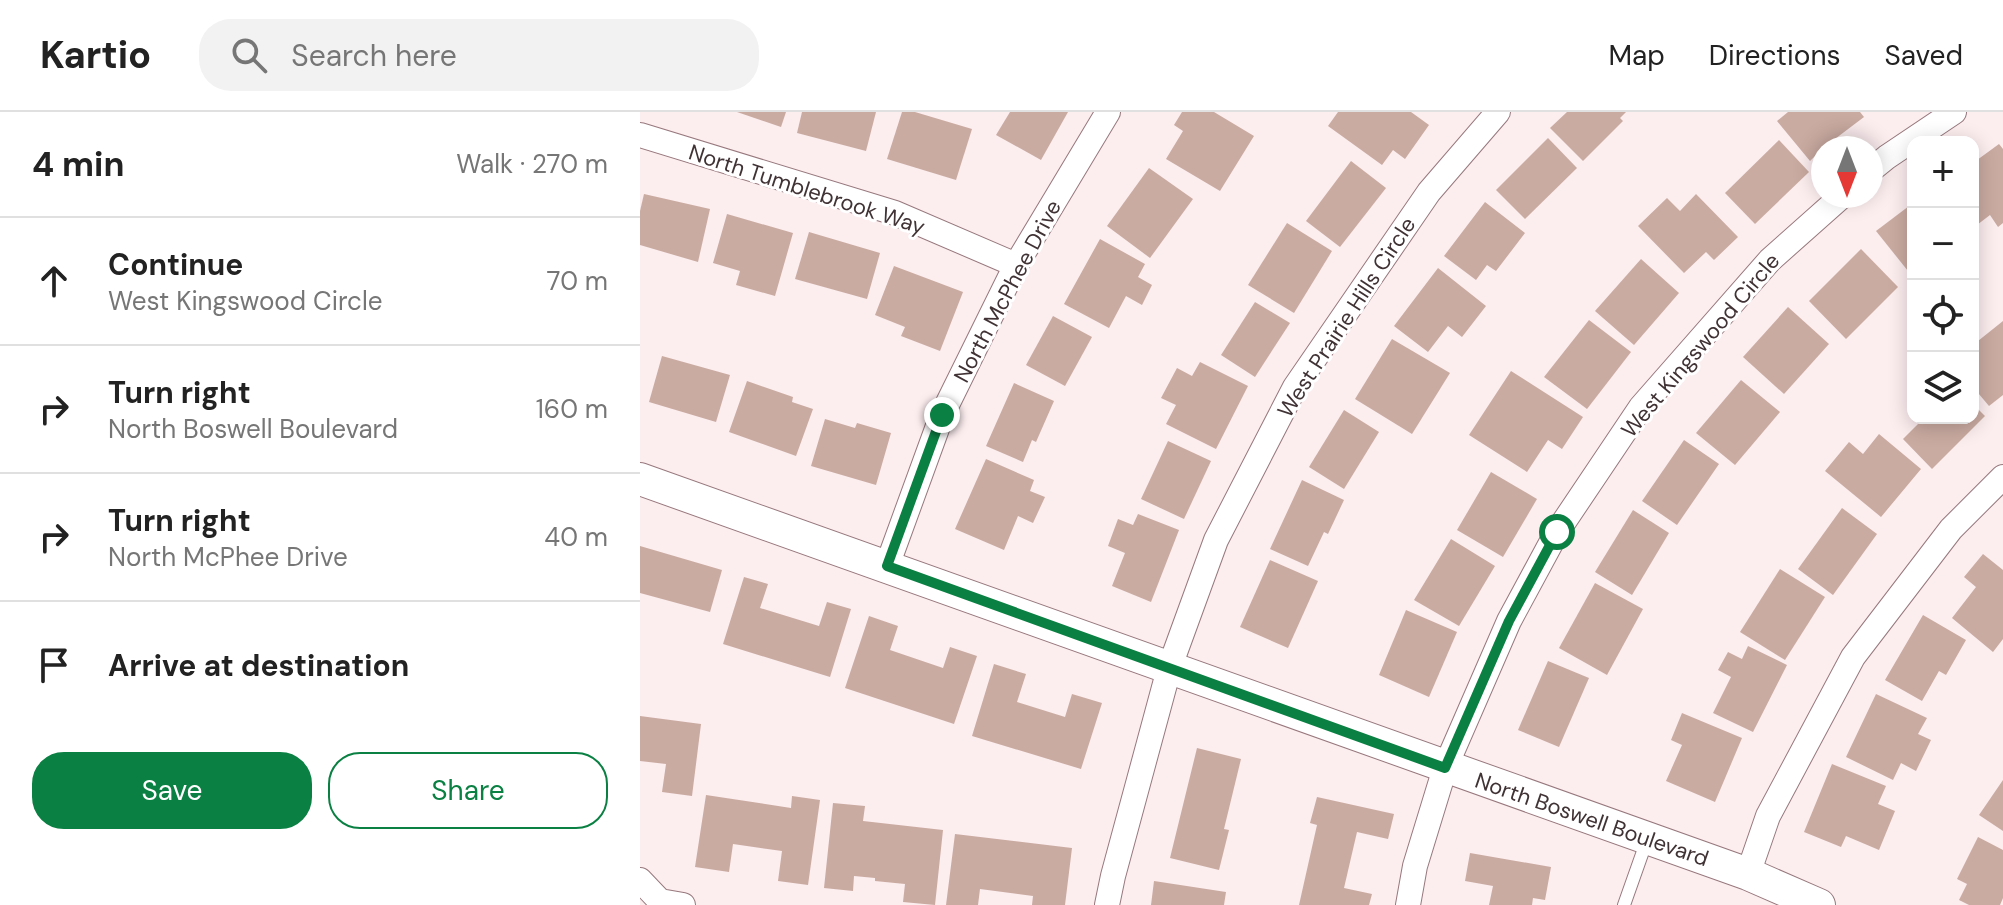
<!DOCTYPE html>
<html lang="en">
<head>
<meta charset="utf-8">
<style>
  body { margin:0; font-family:"DM Sans",sans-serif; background:#f2f2f2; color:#222 }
  .controls { position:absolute; right:24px; top:24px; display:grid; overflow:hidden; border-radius:16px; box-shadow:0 4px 20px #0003 }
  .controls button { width:72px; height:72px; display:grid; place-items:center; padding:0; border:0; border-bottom:2px solid #e0e0e0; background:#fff; color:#222; font:40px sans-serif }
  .compass { position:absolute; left:1171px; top:24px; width:72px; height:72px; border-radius:50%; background:#fff; box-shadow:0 4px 20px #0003; rotate:180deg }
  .stop { position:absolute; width:24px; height:24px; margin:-18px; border:6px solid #0b8043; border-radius:50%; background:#fff }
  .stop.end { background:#0b8043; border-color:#fff; box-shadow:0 2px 8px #0008 }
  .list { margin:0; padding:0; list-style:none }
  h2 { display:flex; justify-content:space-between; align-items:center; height:104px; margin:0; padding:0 32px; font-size:34px }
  h2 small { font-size:26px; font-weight:400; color:#767676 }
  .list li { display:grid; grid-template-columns:52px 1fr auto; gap:24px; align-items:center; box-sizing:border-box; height:128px; padding:0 32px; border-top:2px solid #e0e0e0 }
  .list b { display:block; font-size:30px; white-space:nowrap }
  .list p { margin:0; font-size:26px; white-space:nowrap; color:#767676 }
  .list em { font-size:26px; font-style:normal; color:#767676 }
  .actions { display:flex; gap:16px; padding:24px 32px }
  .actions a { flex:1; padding:18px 0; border:2px solid #0b8043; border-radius:32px; text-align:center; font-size:28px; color:#0b8043 }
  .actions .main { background:#0b8043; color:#fff }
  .icon { flex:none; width:44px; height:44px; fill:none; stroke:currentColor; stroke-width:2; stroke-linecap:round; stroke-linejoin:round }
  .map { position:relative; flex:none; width:1363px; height:793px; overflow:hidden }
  header { display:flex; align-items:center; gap:48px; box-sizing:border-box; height:112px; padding:0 40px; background:#fff; border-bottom:2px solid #e0e0e0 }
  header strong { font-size:38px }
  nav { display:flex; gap:44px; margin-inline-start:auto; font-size:28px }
  .search { width:560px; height:72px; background:#f2f2f2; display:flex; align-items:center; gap:20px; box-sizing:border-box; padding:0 28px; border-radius:32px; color:#767676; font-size:30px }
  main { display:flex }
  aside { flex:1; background:#fff }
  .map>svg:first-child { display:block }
  .building { fill:#caaba1 }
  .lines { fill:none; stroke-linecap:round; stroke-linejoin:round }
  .service-casing { stroke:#97787d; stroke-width:14 }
  .minor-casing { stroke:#97787d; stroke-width:26 }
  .tertiary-casing { stroke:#97787d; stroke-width:34 }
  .service { stroke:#fff; stroke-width:12 }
  .minor { stroke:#fff; stroke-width:24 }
  .tertiary { stroke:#fff; stroke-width:32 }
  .route { stroke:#0b8043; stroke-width:10 }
  .labels { text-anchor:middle; stroke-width:6; stroke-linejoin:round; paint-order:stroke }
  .street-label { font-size:22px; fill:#403235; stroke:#fff }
</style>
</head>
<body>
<header>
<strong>Kartio</strong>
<div class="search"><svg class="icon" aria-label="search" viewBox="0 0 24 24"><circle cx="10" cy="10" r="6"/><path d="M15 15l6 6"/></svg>Search here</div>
<nav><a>Map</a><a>Directions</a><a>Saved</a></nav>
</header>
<main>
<aside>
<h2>4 min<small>Walk · 270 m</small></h2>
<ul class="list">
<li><svg class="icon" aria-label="ahead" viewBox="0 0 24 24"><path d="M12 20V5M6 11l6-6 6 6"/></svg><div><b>Continue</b><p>West Kingswood Circle</p></div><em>70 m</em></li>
<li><svg class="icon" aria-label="right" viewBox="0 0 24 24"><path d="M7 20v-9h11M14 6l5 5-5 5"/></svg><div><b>Turn right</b><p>North Boswell Boulevard</p></div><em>160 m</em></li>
<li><svg class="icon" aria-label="right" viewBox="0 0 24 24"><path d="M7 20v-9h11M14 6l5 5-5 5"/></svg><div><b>Turn right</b><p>North McPhee Drive</p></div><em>40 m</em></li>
<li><svg class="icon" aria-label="arrive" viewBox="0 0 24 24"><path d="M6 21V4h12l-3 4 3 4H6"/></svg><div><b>Arrive at destination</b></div></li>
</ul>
<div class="actions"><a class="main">Save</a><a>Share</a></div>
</aside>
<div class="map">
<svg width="1363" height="793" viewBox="0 0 1363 793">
  <rect width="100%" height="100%" fill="#fcedef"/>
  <!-- building -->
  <g class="building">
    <polygon points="97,0 146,0 141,15"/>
    <polygon points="162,0 236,0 226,39 157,21"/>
    <polygon points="262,0 275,0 332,17 316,68 247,47"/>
    <polygon points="370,0 428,0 401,48 356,23"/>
    <polygon points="542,0 574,0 614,24 580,79 526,47 543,19 534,13"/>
    <polygon points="698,0 771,0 789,13 765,47 753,38 742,53 688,14"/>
    <polygon points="927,0 986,0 980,6 983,9 943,49 910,16"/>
    <polygon points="1148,0 1220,0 1224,5 1183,36 1170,49 1137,9"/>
    <polygon points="908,26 937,56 885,107 856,78"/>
    <polygon points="1139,28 1169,60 1115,112 1085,81"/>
    <polygon points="1359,32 1363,37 1363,111 1358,115 1350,103 1333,116 1333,51"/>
    <polygon points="711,49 746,76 700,135 666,109"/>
    <polygon points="509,56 553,87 510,146 467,114"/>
    <polygon points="4,82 70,97 58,150 0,133 0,99"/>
    <polygon points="1056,82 1098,125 1074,148 1066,140 1044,161 998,114 1027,86 1040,99"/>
    <polygon points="845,90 885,121 856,159 847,153 836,168 804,144"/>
    <polygon points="1273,91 1273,155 1268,159 1236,119"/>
    <polygon points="87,102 153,121 135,184 96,173 100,159 73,151"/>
    <polygon points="647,111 692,139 654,201 608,173"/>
    <polygon points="169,120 240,141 227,187 155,167"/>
    <polygon points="460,127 505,152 498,165 512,173 502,193 486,184 469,216 424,192"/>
    <polygon points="1221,137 1258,175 1206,227 1169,189"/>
    <polygon points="1001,147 1039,181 994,233 955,199"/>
    <polygon points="254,154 323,180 300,239 261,224 265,215 235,203"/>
    <polygon points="798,156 846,194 822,225 808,214 788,240 754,214"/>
    <polygon points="615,190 650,211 615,265 581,243"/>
    <polygon points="1148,195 1189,232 1144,282 1103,245"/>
    <polygon points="413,204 452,225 425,274 386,253"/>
    <polygon points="949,208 991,240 947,297 904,265"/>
    <polygon points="1363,209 1363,283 1349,294 1333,275 1333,233"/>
    <polygon points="752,227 810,261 772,322 715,287"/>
    <polygon points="22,244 90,263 76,310 9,290"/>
    <polygon points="560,250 608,274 576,337 526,312 536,293 521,286 537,256 552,264"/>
    <polygon points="871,259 943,305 922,337 908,328 887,360 829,323"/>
    <polygon points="1101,268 1140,300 1095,353 1056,321"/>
    <polygon points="107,269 153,285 152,290 173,297 156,344 89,320"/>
    <polygon points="374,271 414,289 396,330 392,328 383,350 346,334"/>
    <polygon points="1333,292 1345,304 1292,357 1263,327 1284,306 1333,306"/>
    <polygon points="704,298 739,320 704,377 669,355"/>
    <polygon points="185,307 215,316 217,311 251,321 236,373 171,354"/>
    <polygon points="1239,322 1281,357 1241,405 1185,359 1209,330 1223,342"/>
    <polygon points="1044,328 1079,352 1037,413 1002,389"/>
    <polygon points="528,329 571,349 544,407 501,387"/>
    <polygon points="346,347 394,368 390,379 405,385 393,411 378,404 364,438 315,417"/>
    <polygon points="851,360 897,387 863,445 817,418"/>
    <polygon points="662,368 704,388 688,422 684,420 668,454 630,437"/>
    <polygon points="1202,396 1237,422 1193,483 1158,457"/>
    <polygon points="993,398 1029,421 992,483 955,460"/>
    <polygon points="498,402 539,418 511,490 472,474 485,441 468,434 478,407 493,413"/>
    <polygon points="811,427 855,454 819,514 774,488"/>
    <polygon points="0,434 82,458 70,500 0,481"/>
    <polygon points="1343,442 1363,458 1363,527 1353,540 1312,506 1336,475 1324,465"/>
    <polygon points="630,448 678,469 648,536 600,515"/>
    <polygon points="1140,457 1185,485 1145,548 1100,520"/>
    <polygon points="104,465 128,472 120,496 179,514 187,490 211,497 190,565 83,532"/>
    <polygon points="955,471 1003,497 967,563 919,536"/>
    <polygon points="766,498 817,520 789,585 739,563"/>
    <polygon points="1283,503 1326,528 1306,563 1299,559 1282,589 1245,568"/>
    <polygon points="229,504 258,514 250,538 303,556 310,535 337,544 314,612 205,576"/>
    <polygon points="1108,534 1147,553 1113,620 1073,601 1091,565 1078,558 1088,540 1102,547"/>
    <polygon points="908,549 949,566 919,635 878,618"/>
    <polygon points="354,552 386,562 377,590 425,605 432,582 462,591 441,657 332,624"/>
    <polygon points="1236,582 1287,606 1278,622 1291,628 1276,659 1261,651 1253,668 1206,645"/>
    <polygon points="1042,601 1102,626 1075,690 1026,669 1042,633 1031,628"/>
    <polygon points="0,604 61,612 52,684 22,680 26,652 0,649"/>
    <polygon points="557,636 601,647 584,717 589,718 579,758 530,746"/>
    <polygon points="1192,652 1246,674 1238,692 1255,699 1239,738 1206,724 1201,735 1164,720"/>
    <polygon points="1363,668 1363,719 1339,703"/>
    <polygon points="66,683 151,696 152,684 180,688 168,773 138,769 142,739 93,732 89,760 55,755"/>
    <polygon points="677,685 754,702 748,727 717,720 704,776 732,782 729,793 659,793 677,713 670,711"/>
    <polygon points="193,691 225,694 223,709 303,718 295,793 263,790 265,772 235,769 235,766 214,764 213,779 184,776"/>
    <polygon points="315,722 432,736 425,793 392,793 393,784 340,777 338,793 306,793"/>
    <polygon points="1338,725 1363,738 1363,786 1360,793 1329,793 1319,788 1327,772 1317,767"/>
    <polygon points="830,741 911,755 905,788 893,786 892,793 849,793 853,774 825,769"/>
    <polygon points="514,769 586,780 584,793 511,793"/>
  </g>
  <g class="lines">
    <!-- service casing -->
    <g class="service-casing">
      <polyline id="service" points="984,793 1007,728"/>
    </g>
    <!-- minor casing -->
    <g class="minor-casing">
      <g id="minor">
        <polyline points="0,23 255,101 376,153"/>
        <polyline points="1231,58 1247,45 1314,0"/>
        <polyline points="247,454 302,303 376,153 468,0"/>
        <polyline points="1108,762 1128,704 1213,545 1311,417 1363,365"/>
        <polyline points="0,768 20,789 43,793"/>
        <polyline points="467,793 473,764 529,557 576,428 655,275 789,80 858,0"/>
        <polyline points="768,793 775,754 805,656 869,509 917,420 1001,295 1130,148 1202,84"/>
      </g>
    </g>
    <!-- tertiary casing -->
    <g class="tertiary-casing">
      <polyline id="tertiary" points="0,367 1108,762 1179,793"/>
    </g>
    <!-- service -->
    <use href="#service" class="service"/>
    <!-- minor -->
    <use href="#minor" class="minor"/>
    <!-- tertiary -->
    <use href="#tertiary" class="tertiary"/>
  </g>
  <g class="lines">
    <!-- route -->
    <polyline class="route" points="302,303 247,454 805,656 869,509 917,420"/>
  </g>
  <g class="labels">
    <!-- street labels -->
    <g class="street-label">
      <text transform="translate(167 77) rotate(18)" y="8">North Tumblebrook Way</text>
      <text transform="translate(367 179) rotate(-62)" y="8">North McPhee Drive</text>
      <text transform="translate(706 205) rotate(-57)" y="8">West Prairie Hills Circle</text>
      <text transform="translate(1060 233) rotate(-50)" y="8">West Kingswood Circle</text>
      <text transform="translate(952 707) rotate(19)" y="8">North Boswell Boulevard</text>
    </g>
  </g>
</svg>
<div class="controls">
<button>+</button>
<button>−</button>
<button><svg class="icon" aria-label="locate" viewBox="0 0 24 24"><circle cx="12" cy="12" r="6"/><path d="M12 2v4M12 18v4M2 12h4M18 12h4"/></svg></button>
<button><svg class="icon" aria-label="layers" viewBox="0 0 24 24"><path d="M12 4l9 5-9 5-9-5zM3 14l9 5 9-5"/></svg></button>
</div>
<svg class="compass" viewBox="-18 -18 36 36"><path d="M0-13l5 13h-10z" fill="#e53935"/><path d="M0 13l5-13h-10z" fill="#767676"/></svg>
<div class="stop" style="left:917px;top:420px"></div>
<div class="stop end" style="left:302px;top:303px"></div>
</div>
</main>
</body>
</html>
